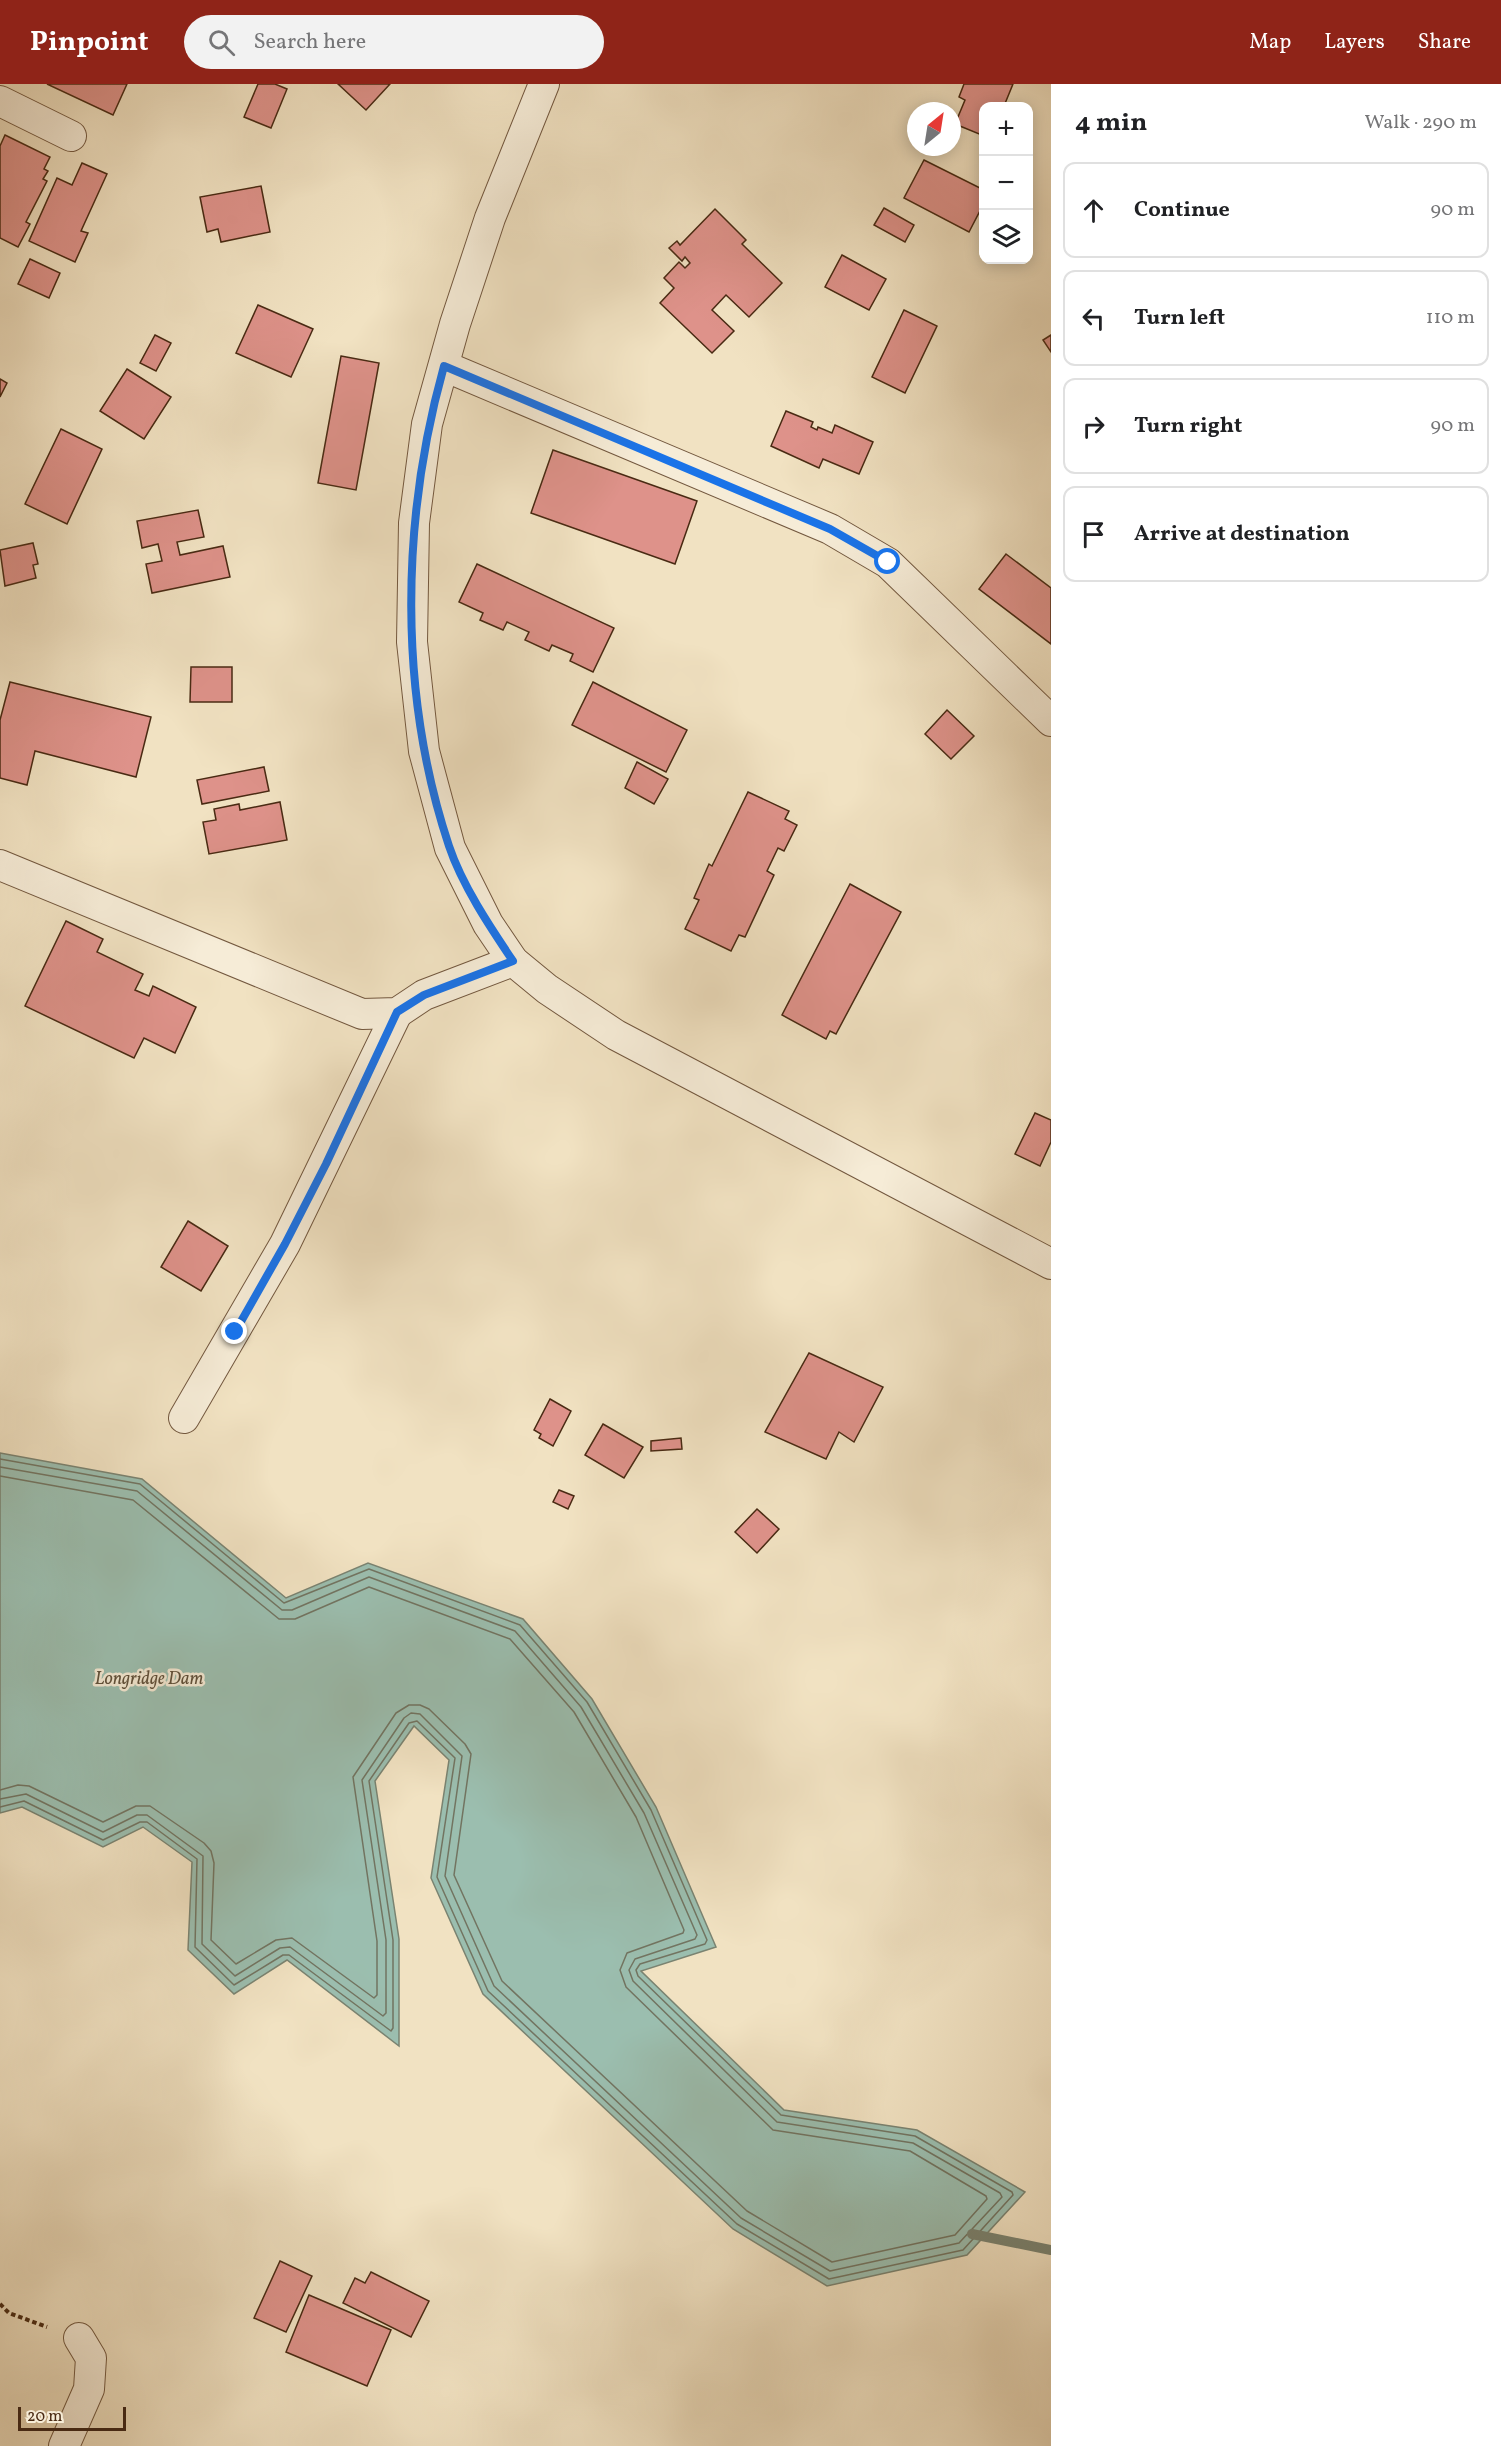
<!DOCTYPE html>
<html lang="en">
<head>
<meta charset="utf-8">
<style>
  body { margin:0; font-family:Vollkorn,serif; background:#f2f2f2; color:#202124 }
  .controls { position:absolute; right:18px; top:18px; display:grid; overflow:hidden; border-radius:12px; box-shadow:0 3px 15px #0003 }
  .controls button { width:54px; height:54px; display:grid; place-items:center; padding:0; border:0; border-bottom:2px solid #e0e0e0; background:#fff; color:#202124; font:30px sans-serif }
  .compass { position:absolute; left:907px; top:18px; width:54px; height:54px; border-radius:50%; background:#fff; box-shadow:0 3px 15px #0003; rotate:30deg }
  .scale { position:absolute; left:18px; bottom:15px; width:108px; box-sizing:border-box; padding-left:6px; border:3px solid #492a13; border-top:0; font-size:16px; line-height:21px; white-space:nowrap; color:#492a13; -webkit-text-stroke:4px #f6ecd7; paint-order:stroke }
  .stop { position:absolute; width:18px; height:18px; margin:-14px; border:4px solid #1a73e8; border-radius:50%; background:#fff }
  .stop.end { background:#1a73e8; border-color:#fff; box-shadow:0 2px 6px #0008 }
  .list { margin:0; padding:0; list-style:none }
  h2 { display:flex; justify-content:space-between; align-items:center; height:78px; margin:0; padding:0 24px; font-size:26px }
  h2 small { font-size:20px; font-weight:400; color:#757577 }
  .list li { display:grid; grid-template-columns:39px 1fr auto; gap:18px; align-items:center; box-sizing:border-box; height:96px; margin:0 12px 12px; padding:0 12px; border:2px solid #e0e0e0; border-radius:12px }
  .list b { display:block; font-size:22px; white-space:nowrap }
  .list em { font-size:20px; font-style:normal; color:#757577 }
  .icon { flex:none; width:33px; height:33px; fill:none; stroke:currentColor; stroke-width:2; stroke-linecap:round; stroke-linejoin:round }
  .map { position:relative; flex:none; width:1051px; height:2362px; overflow:hidden }
  header { display:flex; align-items:center; gap:36px; box-sizing:border-box; height:84px; padding:0 30px; background:#8f2418; color:#fff }
  header strong { font-size:28px }
  nav { display:flex; gap:33px; margin-inline-start:auto; font-size:21px }
  .search { width:420px; height:54px; background:#f2f2f2; display:flex; align-items:center; gap:15px; box-sizing:border-box; padding:0 21px; border-radius:33px; color:#757577; font-size:22px }
  main { display:flex }
  aside { flex:1; background:#fff }
  .map>svg:first-child { display:block }
  .water { fill:#9bbeaf; stroke:#7a8371; stroke-width:1.5 }
  .lines { fill:none; stroke-linecap:round; stroke-linejoin:round }
  .shore { stroke:#727461; stroke-width:1.5 }
  .stream { stroke:#7a8371; stroke-width:10 }
  .building { fill:#de928a; stroke:#492a13; stroke-width:1.5 }
  .street-casing { stroke:#73583f; stroke-width:32 }
  .path { stroke:#492a13; stroke-width:4; stroke-dasharray:4.5 3; stroke-linecap:butt }
  .street { stroke:#f6ecd7; stroke-width:30 }
  .route { stroke:#1a73e8; stroke-width:8 }
  .labels { text-anchor:middle; stroke-width:5; stroke-linejoin:round; paint-order:stroke }
  .water-label { font-size:18px; font-style:italic; fill:#5e4f3a; stroke:#f6ecd7 }
</style>
</head>
<body>
<header>
<strong>Pinpoint</strong>
<div class="search"><svg class="icon" aria-label="search" viewBox="0 0 24 24"><circle cx="10" cy="10" r="6"/><path d="M15 15l6 6"/></svg>Search here</div>
<nav><a>Map</a><a>Layers</a><a>Share</a></nav>
</header>
<main>
<div class="map">
<svg width="1051" height="2362" viewBox="0 0 1051 2362">
  <rect width="100%" height="100%" fill="#f1e2c2"/>
  <filter id="stains"><feTurbulence type="fractalNoise" baseFrequency=".00333" numOctaves="4"/><feColorMatrix values="0 0 0 0 .2 0 0 0 0 .09 0 0 0 0 .02 0 0 0 .5 -.17"/></filter>
  <radialGradient id="worn" r=".72"><stop offset=".6" stop-color="#630" stop-opacity="0"/><stop offset="1" stop-color="#630" stop-opacity=".3"/></radialGradient>
  <!-- water -->
  <polygon class="water" points="0,1369 142,1395 286,1514 368,1479 523,1535 592,1615 656,1723 716,1863 641,1887 784,2026 917,2046 1025,2108 967,2171 827,2202 733,2145 483,1910 431,1794 449,1676 414,1642 375,1697 399,1855 399,1962 287,1876 234,1910 188,1866 192,1778 143,1743 103,1763 22,1723 0,1729"/>
  <g class="lines">
    <!-- shore -->
    <g class="shore">
      <polyline points="0,1375 140,1400 284,1519 369,1485 520,1541 587,1618 651,1726 707,1856 705,1860 640,1880 636,1886 638,1892 781,2031 915,2052 1012,2108 1013,2111 963,2166 829,2195 737,2140 488,1907 437,1793 455,1674 417,1637 409,1639 369,1697 393,1856 393,1944 391,1947 289,1871 283,1871 234,1901 195,1863 197,1775 147,1738 140,1738 103,1756 24,1717 0,1723"/>
      <polyline points="0,1383 137,1407 282,1526 292,1526 369,1493 515,1547 581,1623 644,1729 697,1851 695,1855 635,1875 629,1886 633,1897 777,2038 913,2059 1000,2109 1002,2113 959,2159 830,2187 741,2134 494,1902 445,1792 462,1672 420,1630 411,1629 404,1634 362,1696 386,1856 386,1929 383,1932 290,1863 280,1864 235,1892 202,1860 203,1772 147,1731 137,1731 103,1748 26,1710 0,1715"/>
      <polyline points="0,1392 133,1416 279,1535 295,1535 369,1503 510,1555 574,1628 636,1733 684,1846 683,1849 627,1869 620,1886 626,1903 773,2046 910,2067 986,2112 987,2115 955,2151 832,2178 747,2127 502,1897 454,1791 471,1670 465,1660 429,1625 420,1621 409,1621 396,1629 353,1693 377,1857 377,1911 374,1914 292,1854 276,1856 236,1880 211,1856 214,1779 211,1767 204,1759 150,1722 136,1722 103,1738 29,1702 18,1701 0,1706"/>
    </g>
    <!-- stream -->
    <polyline class="stream" points="972,2150 1051,2166"/>
  </g>
  <!-- building -->
  <g class="building">
    <polygon points="47,0 127,0 113,31"/>
    <polygon points="258,0 275,0 287,5 271,44 244,33"/>
    <polygon points="338,0 390,0 366,26"/>
    <polygon points="964,0 1013,0 1004,22 984,22 984,52 955,40 965,16 959,13"/>
    <polygon points="5,51 50,73 44,85 48,87 43,95 47,97 26,138 30,140 18,163 0,154 0,62"/>
    <polygon points="924,76 984,106 984,119 969,148 904,114"/>
    <polygon points="82,79 107,90 81,147 88,149 75,178 29,157 57,94 72,101"/>
    <polygon points="261,102 270,148 221,158 218,145 207,148 200,113"/>
    <polygon points="884,124 914,141 905,158 874,141"/>
    <polygon points="715,125 746,156 742,160 782,199 749,233 726,211 712,226 734,247 712,269 660,219 674,204 664,194 679,178 685,184 690,179 685,173 682,177 669,164 677,157 680,161"/>
    <polygon points="842,171 886,195 869,226 825,203"/>
    <polygon points="30,175 60,189 49,214 18,200"/>
    <polygon points="258,221 313,245 291,293 236,269"/>
    <polygon points="904,226 937,242 905,309 872,293"/>
    <polygon points="155,251 171,259 156,287 140,279"/>
    <polygon points="1051,251 1051,268 1043,256"/>
    <polygon points="341,272 379,279 356,406 318,399"/>
    <polygon points="127,285 171,313 144,355 100,327"/>
    <polygon points="0,295 7,299 0,313"/>
    <polygon points="786,327 813,338 811,343 817,346 818,343 832,349 835,341 873,358 859,390 823,375 819,384 771,362"/>
    <polygon points="61,345 102,365 67,440 25,420"/>
    <polygon points="553,366 697,417 675,480 531,429"/>
    <polygon points="198,426 204,453 177,458 180,471 223,462 230,493 152,509 146,480 162,477 158,460 142,464 137,437"/>
    <polygon points="33,459 38,480 33,481 36,494 5,502 0,466"/>
    <polygon points="1006,470 1051,504 1051,560 979,505"/>
    <polygon points="477,480 614,544 593,588 570,577 573,570 552,561 549,567 525,556 529,548 507,538 503,546 480,536 483,529 459,518"/>
    <polygon points="191,583 232,583 232,618 190,618"/>
    <polygon points="10,598 151,633 136,693 35,667 27,701 0,694 0,636"/>
    <polygon points="593,598 687,646 666,688 572,641"/>
    <polygon points="947,626 974,652 951,675 925,650"/>
    <polygon points="637,678 668,695 654,720 625,704"/>
    <polygon points="264,683 269,707 202,720 197,696"/>
    <polygon points="748,708 789,727 785,735 797,741 784,767 778,764 767,787 774,791 745,853 739,851 731,867 685,845 699,816 694,814 709,780 712,782"/>
    <polygon points="280,718 287,756 209,770 203,738 216,736 214,725 239,720 240,726"/>
    <polygon points="850,800 901,828 836,950 830,947 826,955 782,931"/>
    <polygon points="66,837 103,855 97,868 143,890 135,906 149,912 153,902 196,923 175,969 144,954 134,974 25,922"/>
    <polygon points="1035,1029 1051,1036 1051,1058 1040,1082 1015,1070"/>
    <polygon points="188,1137 228,1162 201,1207 161,1183"/>
    <polygon points="809,1269 883,1303 854,1358 839,1348 826,1375 765,1348"/>
    <polygon points="550,1315 571,1327 553,1362 539,1354 541,1350 534,1346"/>
    <polygon points="603,1340 643,1363 624,1394 585,1371"/>
    <polygon points="681,1354 682,1365 651,1367 651,1357"/>
    <polygon points="559,1406 574,1412 568,1425 553,1418"/>
    <polygon points="757,1425 779,1445 757,1469 735,1448"/>
    <polygon points="280,2177 312,2192 286,2248 254,2234"/>
    <polygon points="371,2188 429,2217 411,2253 343,2219 355,2194 365,2199"/>
    <polygon points="309,2211 391,2246 367,2302 286,2268"/>
  </g>
  <g class="lines">
    <!-- street casing -->
    <g class="street-casing">
      <g id="street">
        <polyline points="544,0 490,134 455,240 427,340 414,439 412,558 424,667 450,764 488,840 513,877 547,905 616,951 1051,1180"/>
        <polyline points="0,17 71,52"/>
        <polyline points="444,282 830,445 888,479 1051,637"/>
        <polyline points="0,781 362,930 397,929 424,911 513,877"/>
        <polyline points="184,1334 285,1160 397,929"/>
        <polyline points="64,2362 89,2305 91,2274 79,2254"/>
      </g>
    </g>
    <!-- path -->
    <polyline class="path" points="0,2220 9,2229 47,2243"/>
    <!-- street -->
    <use href="#street" class="street"/>
  </g>
  <g class="lines">
    <!-- route -->
    <path class="route" d="M 235,1248 L 285,1160 L 326,1080 L 397,928 L 424,911 L 513,877 C 490,843 462,801 449,762 C 398,609 401,436 444,282 L 830,445 L 888,478"/>
  </g>
  <g class="labels">
    <!-- water labels -->
    <g class="water-label">
      <text x="149" y="1600">Longridge Dam</text>
    </g>
  </g>
  <rect width="100%" height="100%" filter="url(#stains)"/>
  <rect width="100%" height="100%" fill="url(#worn)"/>
</svg>
<div class="controls">
<button>+</button>
<button>−</button>
<button><svg class="icon" aria-label="layers" viewBox="0 0 24 24"><path d="M12 4l9 5-9 5-9-5zM3 14l9 5 9-5"/></svg></button>
</div>
<svg class="compass" viewBox="-18 -18 36 36"><path d="M0-13l5 13h-10z" fill="#e53935"/><path d="M0 13l5-13h-10z" fill="#757577"/></svg>
<div class="scale">20 m</div>
<div class="stop" style="left:888px;top:478px"></div>
<div class="stop end" style="left:235px;top:1248px"></div>
</div>
<aside>
<h2>4 min<small>Walk · 290 m</small></h2>
<ul class="list">
<li><svg class="icon" aria-label="ahead" viewBox="0 0 24 24"><path d="M12 20V5M6 11l6-6 6 6"/></svg><div><b>Continue</b></div><em>90 m</em></li>
<li><svg class="icon" aria-label="left" viewBox="0 0 24 24"><path d="M17 20v-9H6M10 6l-5 5 5 5"/></svg><div><b>Turn left</b></div><em>110 m</em></li>
<li><svg class="icon" aria-label="right" viewBox="0 0 24 24"><path d="M7 20v-9h11M14 6l5 5-5 5"/></svg><div><b>Turn right</b></div><em>90 m</em></li>
<li><svg class="icon" aria-label="arrive" viewBox="0 0 24 24"><path d="M6 21V4h12l-3 4 3 4H6"/></svg><div><b>Arrive at destination</b></div></li>
</ul>
</aside>
</main>
</body>
</html>
